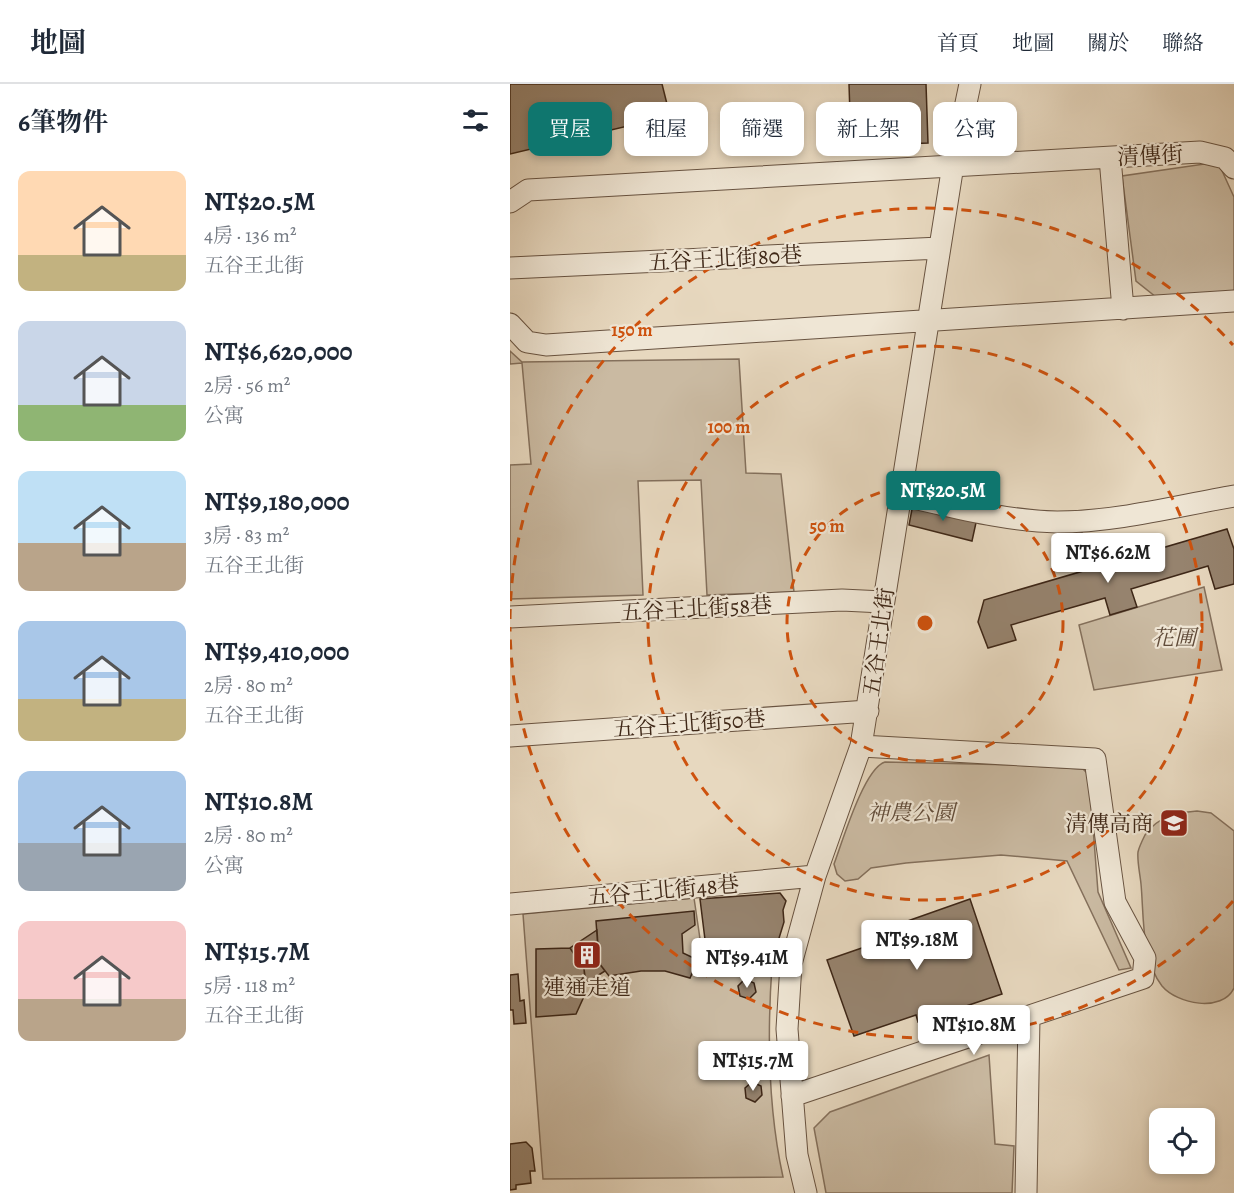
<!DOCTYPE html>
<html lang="zh-TW">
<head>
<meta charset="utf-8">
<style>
	body { margin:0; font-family:Alegreya,"Noto Serif TC",serif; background:#f6f6f7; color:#1f2937; height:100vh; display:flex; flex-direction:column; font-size:22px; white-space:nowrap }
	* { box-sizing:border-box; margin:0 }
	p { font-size:20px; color:#747a83 }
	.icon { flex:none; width:33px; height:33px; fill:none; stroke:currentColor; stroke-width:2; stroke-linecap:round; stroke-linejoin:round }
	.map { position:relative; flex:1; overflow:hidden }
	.side { display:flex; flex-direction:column; background:#fff; width:510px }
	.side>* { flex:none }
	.guide { position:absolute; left:18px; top:18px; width:570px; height:54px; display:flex; gap:12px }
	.fabs { position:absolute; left:639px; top:1024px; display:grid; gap:12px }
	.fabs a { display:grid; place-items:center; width:66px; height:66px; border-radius:12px; background:#fff; box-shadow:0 3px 9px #0003; font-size:30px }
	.price { position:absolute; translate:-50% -51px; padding:0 14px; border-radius:6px; background:#fff; color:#222; font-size:20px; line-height:39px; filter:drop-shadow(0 2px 3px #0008) }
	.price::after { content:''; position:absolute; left:50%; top:36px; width:18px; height:14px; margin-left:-9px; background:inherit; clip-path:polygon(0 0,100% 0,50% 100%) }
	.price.selected { background:#0f766e; color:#fff }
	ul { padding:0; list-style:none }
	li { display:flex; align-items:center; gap:18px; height:150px; padding:0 18px }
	li span { display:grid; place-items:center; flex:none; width:168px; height:120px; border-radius:12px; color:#555 }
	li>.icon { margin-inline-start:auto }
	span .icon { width:72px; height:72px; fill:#fffc; stroke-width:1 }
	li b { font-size:26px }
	h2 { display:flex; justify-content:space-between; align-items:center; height:72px; padding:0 18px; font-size:26px }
	.tag { padding:0 21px; border-radius:12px; background:#fff; box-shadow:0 3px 9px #0003; font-size:21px; line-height:54px }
	.tag.selected { background:#0f766e; color:#fff }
	header { display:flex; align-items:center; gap:36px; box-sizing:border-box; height:84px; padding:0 30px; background:#fff; border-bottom:2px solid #e0e1e3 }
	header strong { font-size:28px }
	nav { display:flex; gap:33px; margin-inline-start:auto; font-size:21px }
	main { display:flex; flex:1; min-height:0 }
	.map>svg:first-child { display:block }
	.green { fill:#cabaa2; stroke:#84705c; stroke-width:1.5 }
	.building { fill:#96836e; stroke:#3e2717; stroke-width:1.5 }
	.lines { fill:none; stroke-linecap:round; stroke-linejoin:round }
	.minor-casing { stroke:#685341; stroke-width:23 }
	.minor { stroke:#efe6d5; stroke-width:21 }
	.ring { fill:none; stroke:#ce520e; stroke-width:3; stroke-dasharray:10 8 }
	.labels { text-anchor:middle; stroke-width:4.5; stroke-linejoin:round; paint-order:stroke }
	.street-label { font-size:22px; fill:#3e2717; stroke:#efe6d5 }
	.park-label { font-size:22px; font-style:italic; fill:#614c3a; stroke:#efe6d5 }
	.poi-label { font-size:22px; fill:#3e2717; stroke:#efe6d5; text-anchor:end }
	.centre { fill:#ce520e; stroke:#efe6d5; stroke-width:3 }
	.ring-label { font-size:18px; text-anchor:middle; font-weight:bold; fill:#ce520e; stroke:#efe6d5; stroke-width:4.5; stroke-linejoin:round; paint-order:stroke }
</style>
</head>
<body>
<header>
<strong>地圖</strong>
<nav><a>首頁</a><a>地圖</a><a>關於</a><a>聯絡</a></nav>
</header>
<main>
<section class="side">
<h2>6筆物件<svg class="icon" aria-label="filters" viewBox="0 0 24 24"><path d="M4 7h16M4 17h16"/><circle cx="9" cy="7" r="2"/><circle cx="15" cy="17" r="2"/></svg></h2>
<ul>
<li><span style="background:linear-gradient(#ffd9b3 70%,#c2b280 0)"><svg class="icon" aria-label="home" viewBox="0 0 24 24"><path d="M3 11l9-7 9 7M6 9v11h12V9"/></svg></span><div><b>NT$20.5M</b><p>4房 · 136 m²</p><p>五谷王北街</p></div></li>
<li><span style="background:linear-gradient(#c9d6e8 70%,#8fb573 0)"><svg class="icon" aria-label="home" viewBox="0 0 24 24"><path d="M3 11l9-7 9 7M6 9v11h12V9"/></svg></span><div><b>NT$6,620,000</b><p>2房 · 56 m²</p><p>公寓</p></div></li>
<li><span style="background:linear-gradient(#bfe0f5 60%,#b9a48a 0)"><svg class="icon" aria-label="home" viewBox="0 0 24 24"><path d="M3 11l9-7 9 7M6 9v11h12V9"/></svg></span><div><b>NT$9,180,000</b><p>3房 · 83 m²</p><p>五谷王北街</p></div></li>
<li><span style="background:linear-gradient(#a9c7e8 65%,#c2b280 0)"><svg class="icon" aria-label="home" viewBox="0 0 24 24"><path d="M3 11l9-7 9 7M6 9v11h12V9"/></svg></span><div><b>NT$9,410,000</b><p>2房 · 80 m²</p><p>五谷王北街</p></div></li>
<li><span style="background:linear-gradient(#a9c7e8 60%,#9aa5b1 0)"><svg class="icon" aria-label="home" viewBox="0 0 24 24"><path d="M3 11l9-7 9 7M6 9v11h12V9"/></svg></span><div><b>NT$10.8M</b><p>2房 · 80 m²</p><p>公寓</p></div></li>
<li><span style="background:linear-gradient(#f6c9c9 65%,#b9a48a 0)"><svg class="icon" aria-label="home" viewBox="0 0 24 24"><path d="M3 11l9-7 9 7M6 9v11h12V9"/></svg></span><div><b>NT$15.7M</b><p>5房 · 118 m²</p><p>五谷王北街</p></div></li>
</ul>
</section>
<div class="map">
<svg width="724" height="1109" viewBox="0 0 724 1109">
	<rect width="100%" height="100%" fill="#e7d8bf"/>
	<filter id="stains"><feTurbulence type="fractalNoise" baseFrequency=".00333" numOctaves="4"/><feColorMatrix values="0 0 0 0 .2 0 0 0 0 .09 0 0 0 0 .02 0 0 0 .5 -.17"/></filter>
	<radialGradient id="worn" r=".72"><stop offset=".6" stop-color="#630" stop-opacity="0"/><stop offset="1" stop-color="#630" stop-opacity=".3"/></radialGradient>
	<!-- green -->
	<path class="green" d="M 708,78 L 724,113 L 724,208 L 646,213 L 626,197 L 612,92 Z
		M 0,267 L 12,278 L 229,275 L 236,389 L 271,390 L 284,508 L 197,511 L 191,396 L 128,397 L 133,511 L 0,515 L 0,381 L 21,380 L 12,279 L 0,280 Z
		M 694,503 L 712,586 L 584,606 L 569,541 Z
		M 375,678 L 506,681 L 573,685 L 579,691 L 588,808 L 621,884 L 609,886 L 557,777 L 491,771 L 396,779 L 361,784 L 348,795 L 335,797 L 327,790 L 324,780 C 332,759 354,684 375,678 Z
		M 687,727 L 701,729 L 724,747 L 724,904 C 712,929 667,920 652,902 C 631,875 634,832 631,800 C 630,790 627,777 628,768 C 629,763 633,755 635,751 C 648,732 666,729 687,727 Z
		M 184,814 L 194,882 C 217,892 238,888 262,882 C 257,952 258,1024 273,1093 L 33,1095 L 13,830 Z
		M 479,971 L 485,1060 L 504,1062 L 502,1109 L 316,1109 L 304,1044 L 320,1028 Z"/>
	<!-- building -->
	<path class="building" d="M 0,0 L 152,0 L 160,32 L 0,70 Z
		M 339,0 L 416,0 L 418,59 L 341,62 Z
		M 403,420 L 467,434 L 462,457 L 399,441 Z
		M 717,445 L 724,465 L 724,500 L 705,505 L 698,482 L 621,505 L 627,523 L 600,531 L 595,514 L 501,541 L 506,556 L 478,564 L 468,538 L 474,516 Z
		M 572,449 L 573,456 L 558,458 L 558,451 Z
		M 270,809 L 276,817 L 273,826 L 274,838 L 262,877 L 226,885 L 208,885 L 207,880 L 198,880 L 190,815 Z
		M 460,815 L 492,910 L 408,938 L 406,931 L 344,952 L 317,876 L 375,856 L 372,846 Z
		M 184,827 L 185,841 L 172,850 L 173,869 L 188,876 L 180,894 L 155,887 L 131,887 L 99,892 L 89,879 L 86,837 Z
		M 87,846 L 89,879 L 95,887 L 76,899 L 74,885 L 60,864 Z
		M 60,864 L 74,885 L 76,908 L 66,930 L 26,933 L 26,865 Z
		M 8,890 L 10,917 L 14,916 L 16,939 L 4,940 L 3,926 L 0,926 L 0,891 Z
		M 235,895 L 244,899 L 246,908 L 239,915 L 230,912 L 228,902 Z
		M 242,998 L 251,1002 L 252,1011 L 245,1018 L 236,1014 L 235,1004 Z
		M 16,1058 L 22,1064 L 25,1087 L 20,1087 L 21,1099 L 6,1101 L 6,1105 L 0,1106 L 0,1060 Z"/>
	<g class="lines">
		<!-- minor casing -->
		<g class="minor-casing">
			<path id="minor" d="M 600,74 L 613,225
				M 0,118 L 18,106 L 690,68 L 715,74 L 724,84
				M 0,184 L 430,164
				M 0,240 L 17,258 L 36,261 L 724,217
				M 390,411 C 441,422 494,437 547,438 C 606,438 666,422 724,412
				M 0,533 L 332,516 L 373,518
				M 0,652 L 358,627
				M 0,820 L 305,792
				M 282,1012 L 633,894 L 635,874 L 605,818 L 585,675 L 351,662
				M 296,1109 L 287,1071 L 277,945 L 281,880 L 305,792 L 351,662 L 443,81 L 460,0
				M 516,1109 L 519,933"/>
		</g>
		<!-- minor -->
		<use href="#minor" class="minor"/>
	</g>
	<!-- distance rings -->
	<g class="ring">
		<circle cx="415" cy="539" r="138"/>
		<circle cx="415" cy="539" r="277"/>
		<path d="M723 817A415 415 0 0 1 0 543M0 535A415 415 0 0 1 723 261"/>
	</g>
	<!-- icons -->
	<defs>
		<g id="school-square" transform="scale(1.5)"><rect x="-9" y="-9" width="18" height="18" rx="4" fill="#8f2418" stroke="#efe6d5"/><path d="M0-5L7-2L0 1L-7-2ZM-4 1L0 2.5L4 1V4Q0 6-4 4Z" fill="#fff"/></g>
		<g id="building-square" transform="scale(1.5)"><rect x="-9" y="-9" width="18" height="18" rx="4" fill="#8f2418" stroke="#efe6d5"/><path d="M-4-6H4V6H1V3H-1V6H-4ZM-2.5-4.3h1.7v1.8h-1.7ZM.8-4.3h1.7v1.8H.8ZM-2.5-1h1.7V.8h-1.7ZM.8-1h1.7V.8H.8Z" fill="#fff"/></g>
	</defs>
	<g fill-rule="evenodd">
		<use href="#school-square" x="664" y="739"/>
		<use href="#building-square" x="77" y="871"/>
	</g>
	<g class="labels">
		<!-- street labels -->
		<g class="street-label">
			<text transform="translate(640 71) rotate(-3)" y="8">清傳街</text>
			<text transform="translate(215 174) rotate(-3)" y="8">五谷王北街80巷</text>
			<text transform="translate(186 524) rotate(-3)" y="8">五谷王北街58巷</text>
			<text transform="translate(368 558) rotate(-82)" y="8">五谷王北街</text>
			<text transform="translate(179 639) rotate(-4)" y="8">五谷王北街50巷</text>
			<text transform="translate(153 806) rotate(-5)" y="8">五谷王北街48巷</text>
		</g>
		<!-- park labels -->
		<g class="park-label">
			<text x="664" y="561">花圃</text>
			<text x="401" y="736">神農公園</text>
		</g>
		<!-- poi labels -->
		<g class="poi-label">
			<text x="643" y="747">清傳高商</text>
			<text x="77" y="911" text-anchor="middle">連通走道</text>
		</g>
	</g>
	<circle cx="415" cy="539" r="9" class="centre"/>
	<g class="ring-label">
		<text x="122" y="252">150 m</text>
		<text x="219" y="349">100 m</text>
		<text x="317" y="448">50 m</text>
	</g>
	<rect width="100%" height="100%" filter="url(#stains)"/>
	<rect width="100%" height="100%" fill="url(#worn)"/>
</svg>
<div class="fabs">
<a><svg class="icon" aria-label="locate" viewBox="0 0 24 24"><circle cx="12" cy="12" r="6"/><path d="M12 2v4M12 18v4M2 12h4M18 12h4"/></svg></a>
</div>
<b class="price selected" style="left:433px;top:438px">NT$20.5M</b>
<b class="price" style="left:598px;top:500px">NT$6.62M</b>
<b class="price" style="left:407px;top:887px">NT$9.18M</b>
<b class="price" style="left:237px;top:905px">NT$9.41M</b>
<b class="price" style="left:464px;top:972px">NT$10.8M</b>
<b class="price" style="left:243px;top:1008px">NT$15.7M</b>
<div class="guide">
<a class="tag selected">買屋</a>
<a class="tag">租屋</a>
<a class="tag">篩選</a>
<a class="tag">新上架</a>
<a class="tag">公寓</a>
</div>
</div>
</main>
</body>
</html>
